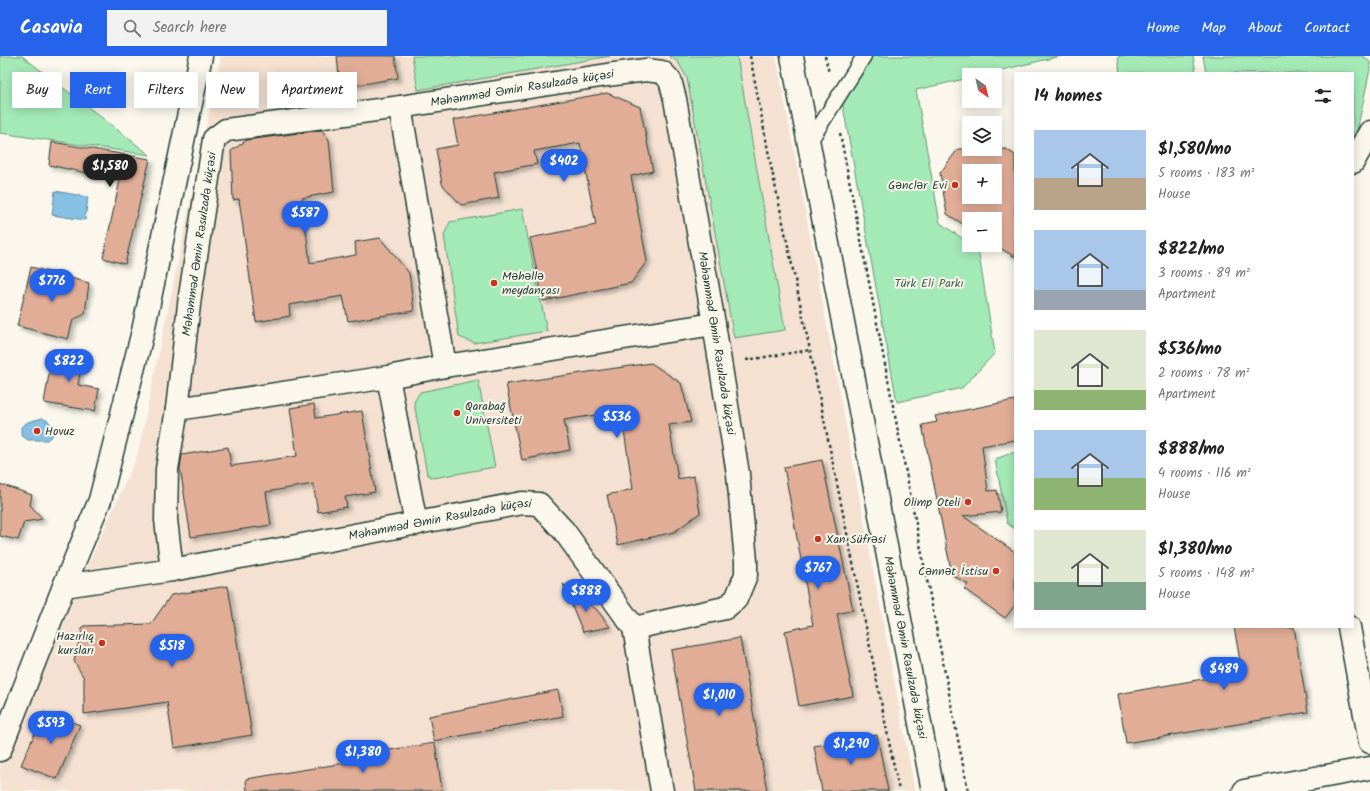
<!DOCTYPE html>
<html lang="en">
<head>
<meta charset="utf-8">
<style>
	body { margin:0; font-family:Kalam,sans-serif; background:#f2f2f2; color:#222; height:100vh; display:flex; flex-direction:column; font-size:15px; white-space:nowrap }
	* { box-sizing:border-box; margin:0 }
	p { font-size:13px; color:#767676 }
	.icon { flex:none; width:22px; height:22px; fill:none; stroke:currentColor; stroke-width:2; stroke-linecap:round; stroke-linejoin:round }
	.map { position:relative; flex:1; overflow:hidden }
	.panel { position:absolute; left:1014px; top:16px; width:340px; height:556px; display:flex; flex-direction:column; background:#fff; border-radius:0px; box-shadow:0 2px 10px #0003 }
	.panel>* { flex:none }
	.banner { position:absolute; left:12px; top:16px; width:380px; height:36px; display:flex; gap:8px }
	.needle { width:26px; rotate:146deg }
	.buttons { position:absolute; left:962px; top:12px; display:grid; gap:8px }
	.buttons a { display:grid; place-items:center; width:40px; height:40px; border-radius:0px; background:#fff; box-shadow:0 2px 10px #0003; font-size:20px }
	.price { position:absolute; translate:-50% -34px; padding:0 9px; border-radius:14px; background:#2563eb; color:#fff; font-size:13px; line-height:26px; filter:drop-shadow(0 1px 2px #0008) }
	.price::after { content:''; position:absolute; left:50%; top:24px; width:12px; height:9px; margin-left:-6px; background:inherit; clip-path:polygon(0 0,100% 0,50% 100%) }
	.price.active { background:#222; color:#fff }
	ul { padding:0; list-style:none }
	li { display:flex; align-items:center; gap:12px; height:100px; padding:0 20px }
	li span { display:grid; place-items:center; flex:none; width:112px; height:80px; border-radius:0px; color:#555 }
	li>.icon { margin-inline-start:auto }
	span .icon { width:48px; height:48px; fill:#fffc; stroke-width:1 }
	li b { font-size:17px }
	h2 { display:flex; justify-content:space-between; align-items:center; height:48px; padding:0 20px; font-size:17px }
	.chip { padding:0 14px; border-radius:0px; background:#fff; box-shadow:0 2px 10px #0003; font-size:14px; line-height:36px }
	.chip.active { background:#2563eb; color:#fff }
	header { display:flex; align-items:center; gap:24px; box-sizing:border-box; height:56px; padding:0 20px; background:#2563eb; color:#fff }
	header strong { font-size:19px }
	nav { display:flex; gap:22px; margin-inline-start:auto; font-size:14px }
	.search { width:280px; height:36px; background:#f2f2f2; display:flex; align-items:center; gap:10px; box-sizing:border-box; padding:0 14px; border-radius:0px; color:#767676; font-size:15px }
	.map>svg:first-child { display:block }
	.built { fill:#f4e1d2 }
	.green { fill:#a4eab7; stroke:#629476 }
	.water { fill:#86c0e5; stroke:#5d8c9e }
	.building { fill:#e2ad97; stroke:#1f3d34; fill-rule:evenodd; filter:url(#shadow) }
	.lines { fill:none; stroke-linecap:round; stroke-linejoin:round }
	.lane-casing { stroke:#1f3d34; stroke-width:17 }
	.street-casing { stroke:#1f3d34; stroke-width:25 }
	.secondary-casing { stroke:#1f3d34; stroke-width:25 }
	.path { stroke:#1f3d34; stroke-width:2.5; stroke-dasharray:3 3; stroke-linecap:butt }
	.lane { stroke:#fbf7ec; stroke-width:14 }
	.street { stroke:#fbf7ec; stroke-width:22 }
	.secondary { stroke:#fbf7ec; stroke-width:22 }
	.poi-dot { fill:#c8321e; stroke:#fbf7ec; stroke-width:1.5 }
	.labels { text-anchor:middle; stroke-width:4; stroke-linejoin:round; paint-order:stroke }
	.street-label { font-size:12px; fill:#1f3d34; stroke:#fbf7ec }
	.poi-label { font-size:12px; fill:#1f3d34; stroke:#fbf7ec; text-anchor:end }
	.park-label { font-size:12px; fill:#3a604e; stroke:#fbf7ec }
</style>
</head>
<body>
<header>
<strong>Casavia</strong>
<div class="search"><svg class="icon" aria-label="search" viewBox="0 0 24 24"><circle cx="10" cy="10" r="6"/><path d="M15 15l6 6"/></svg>Search here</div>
<nav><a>Home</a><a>Map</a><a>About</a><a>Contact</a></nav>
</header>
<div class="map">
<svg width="1370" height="735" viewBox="0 0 1370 735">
	<defs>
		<filter id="shadow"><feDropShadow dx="3.5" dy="3.5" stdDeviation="2" flood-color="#0004"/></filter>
	</defs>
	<rect width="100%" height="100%" fill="#fbf7ec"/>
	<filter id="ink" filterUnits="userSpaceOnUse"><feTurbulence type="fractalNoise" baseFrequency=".025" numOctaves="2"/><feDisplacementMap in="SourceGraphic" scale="8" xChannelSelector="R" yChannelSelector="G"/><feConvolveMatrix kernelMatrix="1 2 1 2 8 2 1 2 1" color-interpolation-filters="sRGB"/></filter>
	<g filter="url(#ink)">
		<!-- built -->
		<path class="built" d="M 221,0 L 776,0 L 915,735 L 0,735 L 0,701 L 137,401 Z"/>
		<!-- green -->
		<path class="green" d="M 0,0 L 22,0 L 150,99 L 0,77 Z
			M 412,0 L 610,0 L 418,34 Z
			M 669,0 L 737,0 L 785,274 L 734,282 L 687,22 L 678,6 Z
			M 870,0 L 1061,0 L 980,19 L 969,19 L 969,22 L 916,34 L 940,167 L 969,187 L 969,189 L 972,189 L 978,193 L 995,297 L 962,332 L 897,346 L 842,45 Z
			M 1121,0 L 1193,0 L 1196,17 L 1120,17 L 1118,1 Z
			M 1203,0 L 1363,0 L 1370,6 L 1370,13 L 1353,94 L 1353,17 L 1206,17 Z
			M 522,153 L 547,275 L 474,287 L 459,281 L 444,179 L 450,166 Z
			M 478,324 L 495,411 L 433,422 L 427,418 L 414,346 L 420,336 Z
			M 1015,396 L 1015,473 L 1007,467 L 995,403 Z"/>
		<!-- water -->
		<path class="water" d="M 55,135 L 88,141 L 85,164 L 52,159 Z
			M 42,362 L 48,365 L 53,370 L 53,379 L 47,384 L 28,384 L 21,379 L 21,371 L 28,366 Z"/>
		<!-- building -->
		<path class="building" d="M 337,0 L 395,0 L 398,22 L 340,32 Z
			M 607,37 L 640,51 L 653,115 L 631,120 L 647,205 L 631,227 L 543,245 L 530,182 L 596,169 L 580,87 L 534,95 L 537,108 L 494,116 L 499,142 L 461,149 L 442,128 L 436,93 L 458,89 L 453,64 Z
			M 322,74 L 329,84 L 334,136 L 302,142 L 310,207 L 356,199 L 355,186 L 380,182 L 409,217 L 414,255 L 348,265 L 343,240 L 289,249 L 290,260 L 256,266 L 239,143 L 233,144 L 231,95 L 247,84 Z
			M 52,86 L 150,103 L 125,208 L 103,202 L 120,124 L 49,109 Z
			M 958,93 L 1006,93 L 1015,99 L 1015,201 L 995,189 L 995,163 L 969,163 L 969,172 L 947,158 L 940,117 ZM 969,115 L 995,115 L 995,141 L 969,141 Z
			M 31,211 L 89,227 L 85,258 L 73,264 L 68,283 L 17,270 Z
			M 53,294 L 83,298 L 78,329 L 99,333 L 95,355 L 44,347 Z
			M 651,307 L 681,327 L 691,366 L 669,369 L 678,423 L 694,420 L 700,457 L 674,476 L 618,489 L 607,439 L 633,433 L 621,355 L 564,364 L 570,394 L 522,404 L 506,328 Z
			M 1015,344 L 1015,384 L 982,390 L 988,435 L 997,434 L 1001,456 L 963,460 L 1015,496 L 1015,549 L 1005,562 L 964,533 L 968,528 L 952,519 L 922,369 L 937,366 L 935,360 Z
			M 314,348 L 316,362 L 362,355 L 375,436 L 345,441 L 347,451 L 318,456 L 313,428 L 266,436 L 271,469 L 191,481 L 180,412 L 182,399 L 228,391 L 231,410 L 297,400 L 290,352 Z
			M 822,404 L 853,554 L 837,558 L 853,640 L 799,650 L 785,575 L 813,569 L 784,411 Z
			M 0,428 L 32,439 L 30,449 L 43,463 L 24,466 L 18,484 L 0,480 Z
			M 563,528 L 597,554 L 610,571 L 583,576 Z
			M 228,530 L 252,679 L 174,692 L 167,646 L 84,658 L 84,622 L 74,605 L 83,570 L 151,568 L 171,539 Z
			M 1234,571 L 1294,571 L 1308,656 L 1126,687 L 1118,638 L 1242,616 Z
			M 740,582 L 767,735 L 696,735 L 671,594 Z
			M 558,634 L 563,660 L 434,685 L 429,660 Z
			M 44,656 L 80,669 L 57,723 L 21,709 Z
			M 877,679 L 888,735 L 822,735 L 814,690 Z
			M 435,687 L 442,735 L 247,735 L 246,723 L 370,703 L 370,697 Z"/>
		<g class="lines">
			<!-- lane casing -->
			<g class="lane-casing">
				<path id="lane" d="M 809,87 L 864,0"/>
			</g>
			<!-- street casing -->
			<g class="street-casing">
				<g id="street">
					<path d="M 400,51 L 445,310"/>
					<path d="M 1353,106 L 1370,76"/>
					<path d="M 388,321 L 416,468"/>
					<path d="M 172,514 L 166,464 L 167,413 L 177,353 L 388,321 L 445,310 L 714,268"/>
					<path id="s1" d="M 64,530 L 172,514 L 522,447 L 539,448 L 564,475 L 634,572 L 725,552 L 736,543 L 746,519 L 746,505 L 738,418 L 714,268 L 675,43 L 670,24 L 662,16 L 646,14 L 607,19 L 400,51 L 226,74 L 214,83 L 190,240 L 177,353"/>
					<path d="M 1349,571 L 1370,686"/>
					<path d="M 634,572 L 662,735"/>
					<path d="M 0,694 L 64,530 L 100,444 L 143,275 L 201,0"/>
					<path d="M 1244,735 L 1370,712"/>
				</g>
			</g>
			<!-- secondary casing -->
			<g class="secondary-casing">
				<g id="secondary">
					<path id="s2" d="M 792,0 L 933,735"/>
				</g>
			</g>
			<!-- path -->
			<path class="path" d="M 750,0 L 771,110 L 810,294 L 899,735
				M 825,0 L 829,17
				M 840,77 L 968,735
				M 746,304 L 810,294"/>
			<!-- lane -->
			<use href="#lane" class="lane"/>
			<!-- street -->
			<use href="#street" class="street"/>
			<!-- secondary -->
			<use href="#secondary" class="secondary"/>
		</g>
	</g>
	<!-- markers -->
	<g class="poi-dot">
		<circle cx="955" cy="129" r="4"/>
		<circle cx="494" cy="227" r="4"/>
		<circle cx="457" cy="357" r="4"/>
		<circle cx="37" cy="375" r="4"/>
		<circle cx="968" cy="446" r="4"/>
		<circle cx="818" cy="483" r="4"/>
		<circle cx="996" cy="515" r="4"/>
		<circle cx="102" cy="587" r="4"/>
	</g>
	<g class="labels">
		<!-- street labels -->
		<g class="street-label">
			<text transform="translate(522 32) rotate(-9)" y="4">Məhəmməd Əmin Rəsulzadə küçəsi</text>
			<text transform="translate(199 188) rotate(-82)" y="4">Məhəmməd Əmin Rəsulzadə küçəsi</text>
			<text transform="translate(717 287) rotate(81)" y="4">Məhəmməd Əmin Rəsulzadə küçəsi</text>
			<text dy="4" stroke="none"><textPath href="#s1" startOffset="382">Məhəmməd Əmin Rəsulzadə küçəsi</textPath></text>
			<text dy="4" stroke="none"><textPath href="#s2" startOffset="602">Məhəmməd Əmin Rəsulzadə küçəsi</textPath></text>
		</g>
		<!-- poi labels -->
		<g class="poi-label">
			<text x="947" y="133">Gənclər Evi</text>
			<text x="502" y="224" text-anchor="start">Məhəllə<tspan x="502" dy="14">meydançası</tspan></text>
			<text x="465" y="354" text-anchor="start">Qarabağ<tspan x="465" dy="14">Universiteti</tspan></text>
			<text x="45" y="379" text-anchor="start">Hovuz</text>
			<text x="960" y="450">Olimp Oteli</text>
			<text x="826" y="487" text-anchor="start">Xan Süfrəsi</text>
			<text x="988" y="519">Cənnət İstisu</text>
			<text x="94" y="584">Hazırlıq<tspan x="94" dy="14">kursları</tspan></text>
		</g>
		<!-- park labels -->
		<g class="park-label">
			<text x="929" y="231">Türk Eli Parkı</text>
		</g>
	</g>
</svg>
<div class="buttons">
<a><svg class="needle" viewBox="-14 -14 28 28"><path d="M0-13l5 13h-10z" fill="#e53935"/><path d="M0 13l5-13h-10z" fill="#767676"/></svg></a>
<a><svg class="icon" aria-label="layers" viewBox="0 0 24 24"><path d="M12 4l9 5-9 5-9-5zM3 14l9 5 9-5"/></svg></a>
<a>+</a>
<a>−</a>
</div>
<b class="price" style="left:564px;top:127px">$402</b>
<b class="price active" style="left:110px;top:132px">$1,580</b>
<b class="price" style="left:305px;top:179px">$587</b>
<b class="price" style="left:52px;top:247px">$776</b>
<b class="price" style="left:69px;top:327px">$822</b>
<b class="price" style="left:617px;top:383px">$536</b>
<b class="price" style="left:818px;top:534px">$767</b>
<b class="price" style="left:586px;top:557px">$888</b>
<b class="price" style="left:172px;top:612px">$518</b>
<b class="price" style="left:1224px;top:635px">$489</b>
<b class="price" style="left:719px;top:661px">$1,010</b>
<b class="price" style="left:51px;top:689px">$593</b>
<b class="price" style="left:851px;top:710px">$1,290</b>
<b class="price" style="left:363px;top:718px">$1,380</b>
<div class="banner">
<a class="chip">Buy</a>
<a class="chip active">Rent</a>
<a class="chip">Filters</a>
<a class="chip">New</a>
<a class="chip">Apartment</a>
</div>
<section class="panel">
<h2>14 homes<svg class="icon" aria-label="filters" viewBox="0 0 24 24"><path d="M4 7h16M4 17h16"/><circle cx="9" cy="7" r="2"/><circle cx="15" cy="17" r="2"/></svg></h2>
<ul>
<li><span style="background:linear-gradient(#a9c7e8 60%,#b9a48a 0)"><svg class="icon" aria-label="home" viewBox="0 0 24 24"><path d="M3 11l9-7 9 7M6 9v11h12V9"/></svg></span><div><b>$1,580/mo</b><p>5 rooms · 183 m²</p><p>House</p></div></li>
<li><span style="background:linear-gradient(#a9c7e8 75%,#9aa5b1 0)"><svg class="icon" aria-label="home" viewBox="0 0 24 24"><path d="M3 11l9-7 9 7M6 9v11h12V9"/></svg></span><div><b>$822/mo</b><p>3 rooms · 89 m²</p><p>Apartment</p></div></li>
<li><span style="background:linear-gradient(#dfe7d0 75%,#8fb573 0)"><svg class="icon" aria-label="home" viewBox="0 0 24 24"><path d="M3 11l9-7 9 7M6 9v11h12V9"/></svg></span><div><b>$536/mo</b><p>2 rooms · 78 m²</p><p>Apartment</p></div></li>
<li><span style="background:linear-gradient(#a9c7e8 60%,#8fb573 0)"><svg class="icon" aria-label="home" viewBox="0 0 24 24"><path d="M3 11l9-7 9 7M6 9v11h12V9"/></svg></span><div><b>$888/mo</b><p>4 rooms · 116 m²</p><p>House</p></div></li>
<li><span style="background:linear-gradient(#dfe7d0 65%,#7fa58c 0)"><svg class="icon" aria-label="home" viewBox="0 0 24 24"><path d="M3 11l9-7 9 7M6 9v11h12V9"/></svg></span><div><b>$1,380/mo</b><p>5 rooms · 148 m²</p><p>House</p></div></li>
</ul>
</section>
</div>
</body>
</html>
